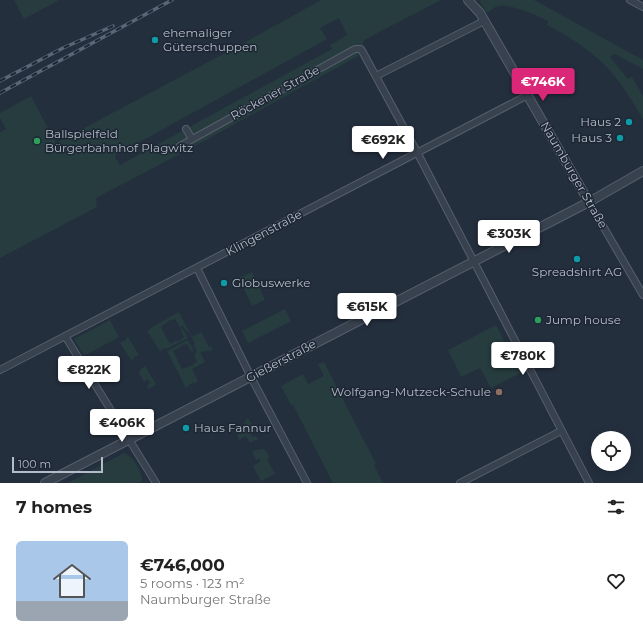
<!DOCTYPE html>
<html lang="en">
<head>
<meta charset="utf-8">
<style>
	body { margin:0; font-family:Montserrat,sans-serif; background:#f2f2f2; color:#222; height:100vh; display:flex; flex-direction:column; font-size:15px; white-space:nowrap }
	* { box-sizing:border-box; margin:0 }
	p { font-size:13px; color:#767676 }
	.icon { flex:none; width:22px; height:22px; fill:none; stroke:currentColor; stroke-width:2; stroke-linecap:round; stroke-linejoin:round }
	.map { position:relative; height:483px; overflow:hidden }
	.drawer { display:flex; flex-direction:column; background:#fff; flex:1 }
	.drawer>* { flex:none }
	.buttons { position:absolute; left:591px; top:431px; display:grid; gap:8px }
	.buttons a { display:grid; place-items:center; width:40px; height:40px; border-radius:50%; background:#fff; box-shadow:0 2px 10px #0003; font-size:20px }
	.scale { position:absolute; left:12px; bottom:10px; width:91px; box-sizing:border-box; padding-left:4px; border:2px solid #b4bcc9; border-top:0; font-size:11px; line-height:14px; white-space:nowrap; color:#b4bcc9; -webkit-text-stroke:3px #1d2633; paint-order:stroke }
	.price { position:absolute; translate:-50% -34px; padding:0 9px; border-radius:4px; background:#fff; color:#222; font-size:13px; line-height:26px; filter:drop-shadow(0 1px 2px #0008) }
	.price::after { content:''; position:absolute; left:50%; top:24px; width:12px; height:9px; margin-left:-6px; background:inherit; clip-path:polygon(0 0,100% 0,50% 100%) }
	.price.on { background:#db2777; color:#fff }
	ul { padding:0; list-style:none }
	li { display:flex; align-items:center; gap:12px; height:100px; padding:0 16px }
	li+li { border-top:1px solid #e0e0e0 }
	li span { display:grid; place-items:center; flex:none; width:112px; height:80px; border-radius:6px; color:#555 }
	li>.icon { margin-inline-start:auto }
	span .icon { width:48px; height:48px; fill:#fffc; stroke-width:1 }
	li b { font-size:17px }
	h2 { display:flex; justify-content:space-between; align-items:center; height:48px; padding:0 16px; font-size:17px }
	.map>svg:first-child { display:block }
	.green { fill:#263c3f; fill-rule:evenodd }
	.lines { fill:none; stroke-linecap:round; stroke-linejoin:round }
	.minor-casing { stroke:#565f6c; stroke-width:8 }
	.tertiary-casing { stroke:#565f6c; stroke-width:10 }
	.minor { stroke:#38414e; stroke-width:6 }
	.tertiary { stroke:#38414e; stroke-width:8 }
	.rail-casing { stroke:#5a6575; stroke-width:3.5 }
	.rail { stroke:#1d2633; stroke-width:2; stroke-dasharray:6; stroke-linecap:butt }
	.culture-dot { fill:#0f9aa8; stroke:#1d2633; stroke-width:1.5 }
	.leisure-dot { fill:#2e9e5b; stroke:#1d2633; stroke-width:1.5 }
	.education-dot { fill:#8d6e63; stroke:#1d2633; stroke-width:1.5 }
	.labels { text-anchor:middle; stroke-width:3; stroke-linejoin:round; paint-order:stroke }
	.poi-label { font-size:12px; fill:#b4bcc9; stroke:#1d2633; text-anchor:start }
	.street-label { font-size:12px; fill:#b4bcc9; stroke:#1d2633 }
</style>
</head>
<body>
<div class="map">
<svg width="643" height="483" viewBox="0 0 643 483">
	<rect width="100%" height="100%" fill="#242f3e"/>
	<!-- green -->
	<path class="green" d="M 14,0 L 59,0 L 24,19 Z
		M 321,0 L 441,0 L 364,40 L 358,56 L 195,146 L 96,198 L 97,207 L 0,258 L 0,132 L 6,129 L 0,118 L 0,113 L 31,96 L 56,143 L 242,44 ZM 339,18 L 347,35 L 330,45 L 332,49 L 120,165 L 115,157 L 116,155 L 327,39 L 320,28 Z
		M 479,0 L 534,0 L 643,60 L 643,69 L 615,54 L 610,57 L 628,79 L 632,77 L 643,96 L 643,119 C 616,72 596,50 547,25 L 548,21 C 539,16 508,3 498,6 C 494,7 490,11 487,13 Z
		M 252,272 L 265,300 L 252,306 L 239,278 Z
		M 285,309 L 291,321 L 248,343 L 242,331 Z
		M 179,312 L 192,337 L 201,332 L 209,347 L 211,346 L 213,350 L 200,352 L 205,362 L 192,369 L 198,381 L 194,384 L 193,382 L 186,388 L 167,351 L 188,340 L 194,351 L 191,351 L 187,344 L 180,346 L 181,347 L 173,351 L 182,369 L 194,365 L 193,364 L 197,362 L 194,354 L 197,352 L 194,345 L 195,344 L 188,331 L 187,332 L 183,326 L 180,327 L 175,319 L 168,321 L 168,322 L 161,327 L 170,344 L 177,340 L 178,342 L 184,337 L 181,331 L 182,328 L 188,338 L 166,349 L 165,348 L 160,351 L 147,331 L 154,326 Z
		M 110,320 L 119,337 L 84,356 L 74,339 Z
		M 496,325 L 521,373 L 491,388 L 480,368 L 461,377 L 448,350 Z
		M 128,337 L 139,355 L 134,357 L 135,358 L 131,360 L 120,343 L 126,340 L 126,338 Z
		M 324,362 L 376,464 L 374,465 L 383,483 L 333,483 L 293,405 L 291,405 L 281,386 L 303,374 L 308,384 L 324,376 L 318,364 Z
		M 145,366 L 156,384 L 149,389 L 147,386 L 150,383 L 148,379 L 144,382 L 139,373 L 141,369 Z
		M 248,418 L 250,422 L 251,422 L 256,431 L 251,434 L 253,437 L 256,436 L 258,440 L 255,440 L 250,443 L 246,436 L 239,440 L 237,435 L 248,429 L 244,422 Z
		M 264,449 L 270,457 L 267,459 L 275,474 L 261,481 L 253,466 L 261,461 L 259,458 L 256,460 L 252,452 L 255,450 Z
		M 124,453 C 133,456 142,471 142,481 L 138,483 L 68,483 Z"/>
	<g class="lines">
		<!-- minor casing -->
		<g class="minor-casing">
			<path id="minor" d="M 630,0 L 643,7
				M 376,76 L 484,21
				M 186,129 L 192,139
				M 180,146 L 355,49 L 361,49 L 417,152 L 589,483
				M 589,202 L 643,295
				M 197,268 L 251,377 L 307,483
				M 65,336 L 156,483
				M 0,370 L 528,95
				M 460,483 L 561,431"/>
		</g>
		<!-- tertiary casing -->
		<g class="tertiary-casing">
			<path id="tertiary" d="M 468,0 L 480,13 L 589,202
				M 45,483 L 589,202 L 643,171"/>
		</g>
		<!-- minor -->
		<use href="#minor" class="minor"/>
		<!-- tertiary -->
		<use href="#tertiary" class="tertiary"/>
		<!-- rail casing -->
		<g class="rail-casing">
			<path id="rail" d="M 0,81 L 63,48 L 113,26
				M 0,93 L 172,0"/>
		</g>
		<!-- rail -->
		<use href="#rail" class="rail"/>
	</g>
	<!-- markers -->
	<g class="culture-dot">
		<circle cx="155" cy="40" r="4"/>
		<circle cx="629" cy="122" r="4"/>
		<circle cx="620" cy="138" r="4"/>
		<circle cx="577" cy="259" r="4"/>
		<circle cx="224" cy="283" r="4"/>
		<circle cx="186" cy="428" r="4"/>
	</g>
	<g class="leisure-dot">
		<circle cx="37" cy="141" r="4"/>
		<circle cx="538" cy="320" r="4"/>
	</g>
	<circle class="education-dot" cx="499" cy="392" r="4"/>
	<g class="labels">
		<!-- poi labels -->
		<g class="poi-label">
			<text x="163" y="37">ehemaliger<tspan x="163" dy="14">Güterschuppen</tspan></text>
			<text x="621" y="126" text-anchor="end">Haus 2</text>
			<text x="45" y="138">Ballspielfeld<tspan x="45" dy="14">Bürgerbahnhof Plagwitz</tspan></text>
			<text x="612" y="142" text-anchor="end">Haus 3</text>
			<text x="577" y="276" text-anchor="middle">Spreadshirt AG</text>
			<text x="232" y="287">Globuswerke</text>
			<text x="546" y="324">Jump house</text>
			<text x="491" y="396" text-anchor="end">Wolfgang-Mutzeck-Schule</text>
			<text x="194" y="432">Haus Fannur</text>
		</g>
		<!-- street labels -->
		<g class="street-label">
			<text transform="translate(275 93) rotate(-29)" y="4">Röckener Straße</text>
			<text transform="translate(574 175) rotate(60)" y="4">Naumburger Straße</text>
			<text transform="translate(264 233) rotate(-28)" y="4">Klingenstraße</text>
			<text transform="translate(281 361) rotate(-28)" y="4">Gießerstraße</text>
		</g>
	</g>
</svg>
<div class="buttons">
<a><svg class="icon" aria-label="locate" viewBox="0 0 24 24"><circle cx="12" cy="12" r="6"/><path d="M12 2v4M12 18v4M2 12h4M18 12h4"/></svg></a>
</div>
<div class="scale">100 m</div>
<b class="price on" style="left:543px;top:102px">€746K</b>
<b class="price" style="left:383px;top:160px">€692K</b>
<b class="price" style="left:509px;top:254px">€303K</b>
<b class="price" style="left:367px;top:327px">€615K</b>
<b class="price" style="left:523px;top:376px">€780K</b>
<b class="price" style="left:89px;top:390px">€822K</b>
<b class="price" style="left:122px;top:443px">€406K</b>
</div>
<section class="drawer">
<h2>7 homes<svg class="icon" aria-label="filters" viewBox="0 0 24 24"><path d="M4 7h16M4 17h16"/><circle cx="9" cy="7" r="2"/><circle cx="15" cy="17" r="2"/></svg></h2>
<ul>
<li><span style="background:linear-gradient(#a9c7e8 75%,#9aa5b1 0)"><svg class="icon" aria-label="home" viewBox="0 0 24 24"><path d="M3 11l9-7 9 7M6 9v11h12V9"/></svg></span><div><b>€746,000</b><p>5 rooms · 123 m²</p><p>Naumburger Straße</p></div><svg class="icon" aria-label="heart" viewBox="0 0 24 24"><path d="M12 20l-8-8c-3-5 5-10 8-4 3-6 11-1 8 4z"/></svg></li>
</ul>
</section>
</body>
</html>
